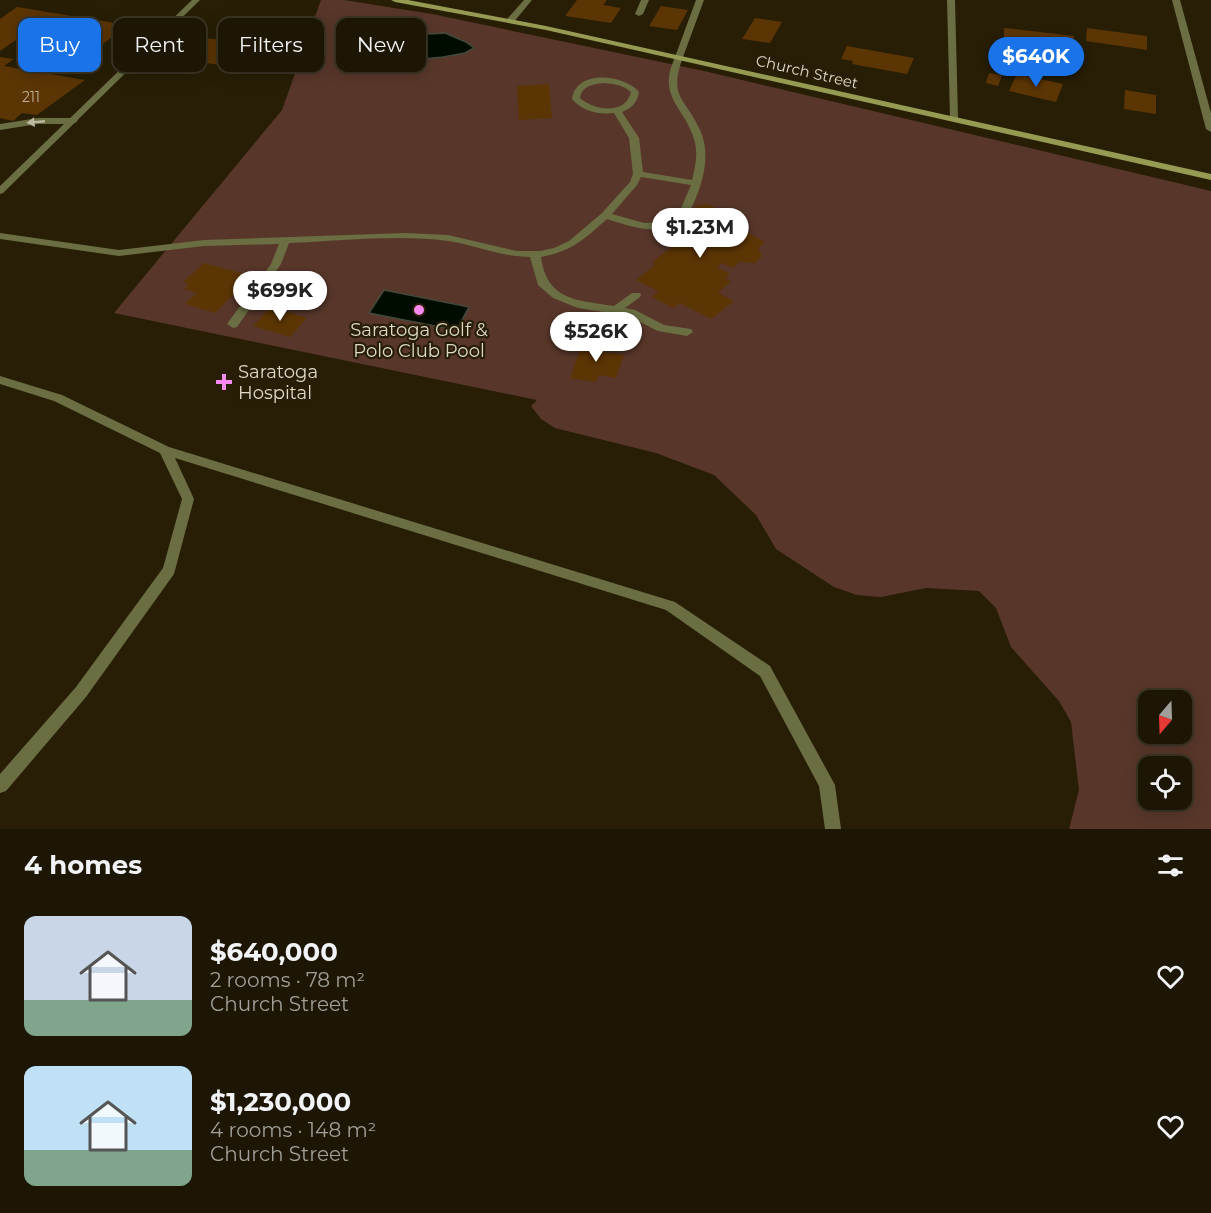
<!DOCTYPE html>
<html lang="en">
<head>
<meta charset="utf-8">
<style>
	body { margin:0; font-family:Montserrat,sans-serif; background:#2a2313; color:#f1f3f6; height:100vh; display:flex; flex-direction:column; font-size:22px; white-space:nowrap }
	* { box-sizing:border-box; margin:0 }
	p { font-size:20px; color:#a09f9a }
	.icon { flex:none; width:33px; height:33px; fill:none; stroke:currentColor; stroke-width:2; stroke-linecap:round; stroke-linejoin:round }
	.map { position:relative; height:829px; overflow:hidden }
	.drawer { display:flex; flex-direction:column; background:#1d1604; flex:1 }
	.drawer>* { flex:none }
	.guide { position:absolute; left:18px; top:18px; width:600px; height:54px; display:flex; gap:12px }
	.needle { width:39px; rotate:199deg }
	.tools { position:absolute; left:1138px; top:690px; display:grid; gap:12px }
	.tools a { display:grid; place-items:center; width:54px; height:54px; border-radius:12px; background:#1d1604; box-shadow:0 3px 15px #0003,0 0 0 2px #3b3526; font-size:30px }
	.price { position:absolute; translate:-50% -51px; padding:0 14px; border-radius:21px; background:#fff; color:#222; font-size:20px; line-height:39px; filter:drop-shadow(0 2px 3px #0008) }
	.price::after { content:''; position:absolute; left:50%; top:36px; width:18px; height:14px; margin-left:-9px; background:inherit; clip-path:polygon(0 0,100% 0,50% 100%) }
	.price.active { background:#1a73e8; color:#fff }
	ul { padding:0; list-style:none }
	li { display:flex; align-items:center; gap:18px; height:150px; padding:0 24px }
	li span { display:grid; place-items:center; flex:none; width:168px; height:120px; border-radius:12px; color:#555 }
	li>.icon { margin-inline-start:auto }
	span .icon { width:72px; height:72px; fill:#fffc; stroke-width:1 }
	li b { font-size:26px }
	h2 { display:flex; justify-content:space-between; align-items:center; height:72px; padding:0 24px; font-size:26px }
	.chip { padding:0 21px; border-radius:12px; background:#1d1604; box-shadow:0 3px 15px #0003,0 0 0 2px #3b3526; font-size:21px; line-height:54px }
	.chip.active { background:#1a73e8; color:#fff }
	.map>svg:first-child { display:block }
	.green { fill:#58372a; fill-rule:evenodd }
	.water { fill:#000c00; stroke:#434a3d; stroke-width:1.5 }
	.building { fill:#5c3504 }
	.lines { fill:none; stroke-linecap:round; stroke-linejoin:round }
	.lane { fill:#6a6e42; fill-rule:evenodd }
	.street { fill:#6a6e42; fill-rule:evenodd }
	.secondary { fill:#959b53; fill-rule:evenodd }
	.oneway { fill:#bcb9a1 }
	.poi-dot { fill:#f589ef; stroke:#271e05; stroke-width:2 }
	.labels { text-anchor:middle; stroke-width:4.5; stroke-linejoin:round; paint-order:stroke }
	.far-number-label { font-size:14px; fill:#beb098 }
	.far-street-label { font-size:15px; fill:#dfd9ca; stroke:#271e05 }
	.poi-label { font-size:18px; fill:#dfd9ca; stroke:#271e05 }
</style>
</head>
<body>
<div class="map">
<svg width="1211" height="829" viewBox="0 0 1211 829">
	<rect width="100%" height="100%" fill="#271e05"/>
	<!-- green -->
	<path class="green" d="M 321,0 L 344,0 L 432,14 L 704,71 L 1211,191 L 1211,829 L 1069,829 L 1079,790 L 1071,722 L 1059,701 L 1011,647 L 996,608 L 979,591 L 926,588 L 881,597 L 857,595 L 834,587 L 776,549 L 756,515 L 714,475 L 656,453 L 555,428 L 541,419 L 531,406 L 537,400 L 114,313 L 282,110 ZM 1149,700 L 1182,700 L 1182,734 L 1149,734 ZM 1149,766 L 1182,766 L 1182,800 L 1149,800 Z"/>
	<!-- water -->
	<path class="water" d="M 357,21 L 369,21 L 430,34 L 445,33 L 466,42 L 474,48 L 465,53 L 443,57 L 352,66 L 344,58 L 346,25 Z
		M 384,290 L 469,307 L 458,327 L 450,329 L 369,313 Z"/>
	<!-- building -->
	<path class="building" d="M 577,0 L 607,0 L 603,5 L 621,8 L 611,23 L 565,16 Z
		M 661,6 L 688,10 L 677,30 L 649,26 Z
		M 17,7 L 127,25 L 93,52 L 16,40 L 0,51 L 0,19 Z
		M 755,18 L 782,22 L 770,43 L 742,39 Z
		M 1004,28 L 1074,36 L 1075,51 L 1004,42 Z
		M 1087,28 L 1147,36 L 1147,50 L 1086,41 Z
		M 228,33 L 249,35 L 243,41 L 248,42 L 246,44 L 276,47 L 265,60 L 236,57 L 234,60 L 226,59 L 221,65 L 199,62 L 205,55 L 192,54 L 206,38 L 222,40 Z
		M 847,46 L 914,58 L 907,74 L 852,64 L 853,61 L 841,59 Z
		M 0,57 L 14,59 L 4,66 L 85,80 L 37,115 L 22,113 L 13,121 L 0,118 Z
		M 989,73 L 1002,75 L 998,86 L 986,83 Z
		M 1017,74 L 1063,84 L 1056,102 L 1009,91 Z
		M 549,84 L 552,118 L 519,120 L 517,86 Z
		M 1125,90 L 1156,95 L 1156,114 L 1124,109 Z
		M 707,204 L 740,219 L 733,225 L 765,242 L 758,248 L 762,256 L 755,263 L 740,262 L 733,268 L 722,263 L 717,267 L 730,274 L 725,278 L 731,281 L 718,293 L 734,301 L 711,319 L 680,303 L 673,308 L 652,297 L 658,291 L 636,280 L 656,264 L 652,262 L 672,247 L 659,240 L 660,233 L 675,228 L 660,221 L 678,208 L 693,215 L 693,209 L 697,206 Z
		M 204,263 L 252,276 L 215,313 L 185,304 L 197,293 L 184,289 L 189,284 L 183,282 Z
		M 271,307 L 307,318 L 290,337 L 253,326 Z
		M 583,341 L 606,344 L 603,352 L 624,355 L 616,378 L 599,375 L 596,382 L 570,378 Z"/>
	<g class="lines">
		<!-- lane -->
		<path class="lane" d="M 524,0 L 532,0 L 513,23 L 507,23 L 507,19 Z
			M 641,0 L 649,0 L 643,14 L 639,16 L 635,14 Z
			M 679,54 L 683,57 C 668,98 685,97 700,130 C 712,155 702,187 690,211 L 685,214 L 680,211 L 691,185 L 641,177 L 637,185 L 612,214 L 644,223 L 667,222 L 671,223 L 671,227 C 648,233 629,226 607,219 C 584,239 573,251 541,257 C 547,301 577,300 614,306 L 632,293 L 640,293 L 641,295 L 640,297 L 625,308 L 635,310 L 664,325 L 691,329 L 693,332 L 687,336 L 658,331 L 628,316 L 578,308 L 553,298 L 538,285 L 530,257 C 502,257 476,245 448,241 C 399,234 339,241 289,243 L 281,264 L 237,327 L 233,328 L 227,324 L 271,264 L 279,244 L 204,246 L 119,256 L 0,239 L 0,233 L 119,250 L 204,240 L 405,233 L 448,235 L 517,251 L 540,251 L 554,248 L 569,241 L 602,213 L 630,182 L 633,174 L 629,138 L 614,113 C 598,115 582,111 572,99 C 576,69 624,74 639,92 C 637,103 632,108 622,112 L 639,138 L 643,172 L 692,180 C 695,168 698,155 695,143 C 689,112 659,99 672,65 C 674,60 674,57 679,54 ZM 604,83 C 614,84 623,85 631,92 C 626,115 594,111 580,98 C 582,86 593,84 604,83 Z
			M 38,118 L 73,118 L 78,121 L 73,124 L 38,124 L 0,130 L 0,124 Z
			M 0,376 L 62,395 L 169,447 L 675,602 L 770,666 L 835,785 L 841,829 L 825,829 L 819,786 L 760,676 L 666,610 L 175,458 L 194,499 L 174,574 L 86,697 L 6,791 L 0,793 L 0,774 L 76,687 L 163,568 L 182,499 L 160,453 L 54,401 L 0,384 Z"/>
		<!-- street -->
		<path class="street" d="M 192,0 L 200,0 L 3,193 L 0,194 L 0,186 Z
			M 696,0 L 704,0 L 683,57 L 676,59 L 675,57 Z
			M 947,0 L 955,0 L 958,118 L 954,121 L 950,118 Z
			M 1172,0 L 1180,0 L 1211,113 L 1211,132 L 1206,129 Z"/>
		<!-- secondary -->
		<path class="secondary" d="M 391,0 L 408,0 L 546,26 L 1211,174 L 1211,180 L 546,30 L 395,2 Z"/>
	</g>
	<!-- one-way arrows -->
	<defs><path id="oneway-solid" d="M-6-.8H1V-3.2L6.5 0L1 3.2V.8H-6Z" transform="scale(1.5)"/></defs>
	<use class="oneway" href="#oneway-solid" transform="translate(36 122) rotate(175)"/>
	<!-- markers -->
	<g class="poi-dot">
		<circle cx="419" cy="310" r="6"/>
		<path d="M221 373h6v6h6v6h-6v6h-6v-6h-6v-6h6z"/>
	</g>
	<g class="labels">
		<!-- far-number labels -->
		<g class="far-number-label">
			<text x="31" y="102">211</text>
		</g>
		<!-- far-street labels -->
		<g class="far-street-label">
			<text transform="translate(807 72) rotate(13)" y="5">Church Street</text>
		</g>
		<!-- poi labels -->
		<g class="poi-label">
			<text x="419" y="336">Saratoga Golf &amp;<tspan x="419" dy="21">Polo Club Pool</tspan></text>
			<text x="238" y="378" text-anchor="start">Saratoga<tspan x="238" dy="21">Hospital</tspan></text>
		</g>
	</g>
</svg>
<div class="tools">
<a><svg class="needle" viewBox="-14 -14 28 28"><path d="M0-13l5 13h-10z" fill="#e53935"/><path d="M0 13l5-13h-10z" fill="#a09f9a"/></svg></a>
<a><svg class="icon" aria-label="locate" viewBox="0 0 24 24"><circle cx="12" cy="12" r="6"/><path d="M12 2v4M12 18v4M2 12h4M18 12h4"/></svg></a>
</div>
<b class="price active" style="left:1036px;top:88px">$640K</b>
<b class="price" style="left:700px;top:259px">$1.23M</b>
<b class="price" style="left:280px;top:322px">$699K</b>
<b class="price" style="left:596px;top:363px">$526K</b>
<div class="guide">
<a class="chip active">Buy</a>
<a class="chip">Rent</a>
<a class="chip">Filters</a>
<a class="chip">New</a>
</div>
</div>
<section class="drawer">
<h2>4 homes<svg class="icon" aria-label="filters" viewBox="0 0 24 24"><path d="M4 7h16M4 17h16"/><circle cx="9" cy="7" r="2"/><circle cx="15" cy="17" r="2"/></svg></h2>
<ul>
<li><span style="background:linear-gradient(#c9d6e8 70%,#7fa58c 0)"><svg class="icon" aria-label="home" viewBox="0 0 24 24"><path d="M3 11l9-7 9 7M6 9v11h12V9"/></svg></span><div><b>$640,000</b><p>2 rooms · 78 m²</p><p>Church Street</p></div><svg class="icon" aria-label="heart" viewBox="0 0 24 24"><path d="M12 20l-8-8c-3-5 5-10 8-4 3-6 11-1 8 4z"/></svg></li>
<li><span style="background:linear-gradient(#bfe0f5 70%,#7fa58c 0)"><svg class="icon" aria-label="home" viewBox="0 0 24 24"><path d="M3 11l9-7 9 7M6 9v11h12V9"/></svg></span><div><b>$1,230,000</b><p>4 rooms · 148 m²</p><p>Church Street</p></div><svg class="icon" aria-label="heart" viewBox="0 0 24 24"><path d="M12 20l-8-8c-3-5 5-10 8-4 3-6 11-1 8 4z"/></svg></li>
</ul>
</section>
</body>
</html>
